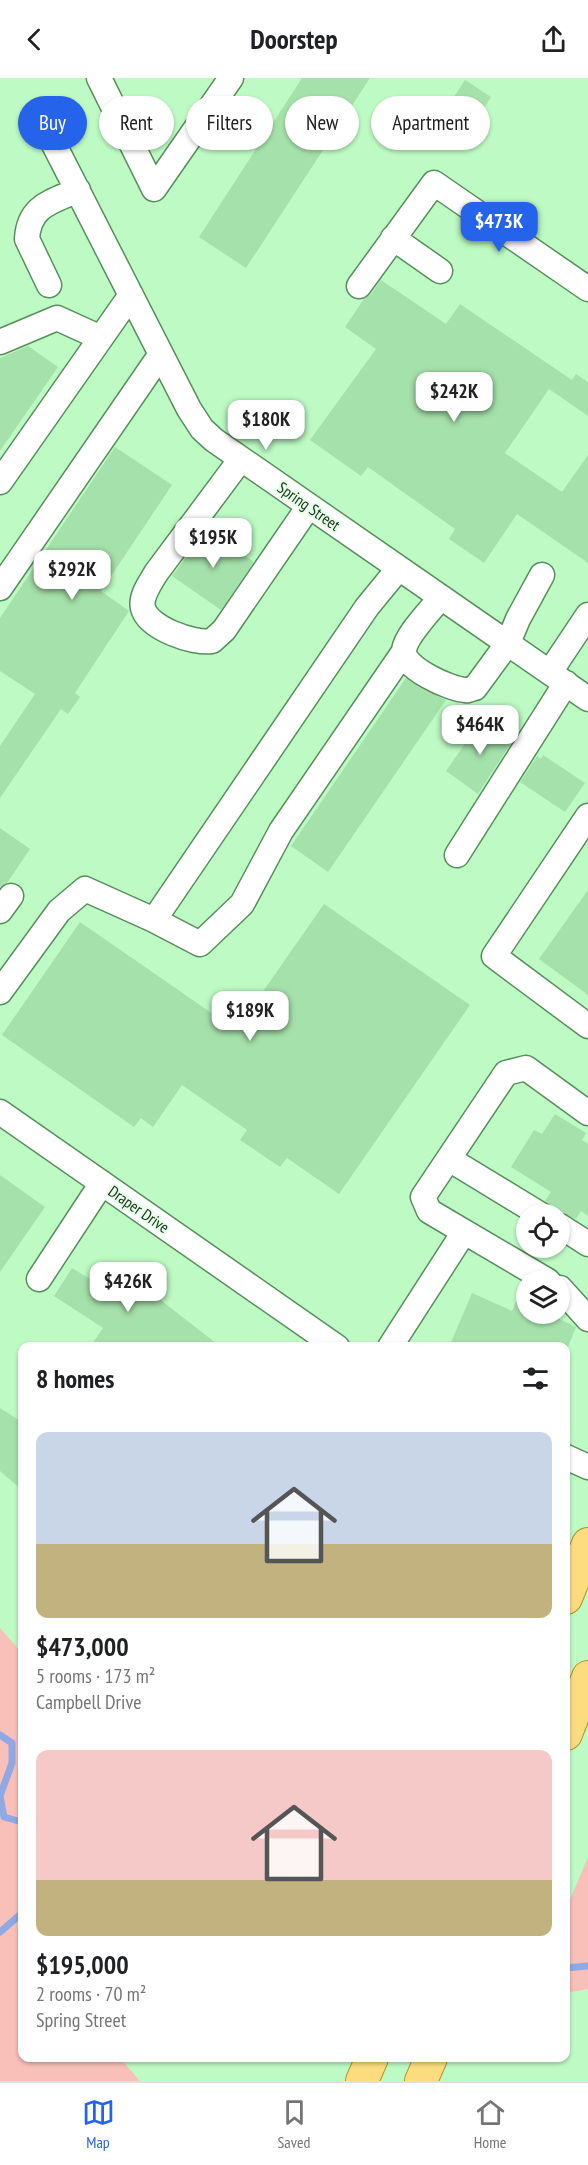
<!DOCTYPE html>
<html lang="en">
<head>
<meta charset="utf-8">
<style>
	body { margin:0; font-family:"PT Sans Narrow",sans-serif; background:#f2f2f2; color:#202124; height:100vh; display:flex; flex-direction:column; font-size:22px; white-space:nowrap }
	* { box-sizing:border-box; margin:0 }
	p { font-size:20px; color:#757577 }
	.icon { flex:none; width:33px; height:33px; fill:none; stroke:currentColor; stroke-width:2; stroke-linecap:round; stroke-linejoin:round }
	.map { position:relative; flex:1; overflow:hidden }
	.panel { position:absolute; left:18px; top:1264px; width:552px; height:720px; display:flex; flex-direction:column; background:#fff; border-radius:12px; box-shadow:0 2px 4px #0004 }
	.panel>* { flex:none }
	.guide { position:absolute; left:18px; top:18px; width:552px; height:54px; display:flex; gap:12px }
	.controls { position:absolute; left:516px; top:1126px; display:grid; gap:12px }
	.controls a { display:grid; place-items:center; width:54px; height:54px; border-radius:50%; background:#fff; box-shadow:0 2px 4px #0004; font-size:30px }
	.price { position:absolute; translate:-50% -51px; padding:0 14px; border-radius:12px; background:#fff; color:#222; font-size:20px; line-height:39px; filter:drop-shadow(0 2px 3px #0008) }
	.price::after { content:''; position:absolute; left:50%; top:36px; width:18px; height:14px; margin-left:-9px; background:inherit; clip-path:polygon(0 0,100% 0,50% 100%) }
	.price.on { background:#2563eb; color:#fff }
	ul { padding:0; list-style:none }
	li { display:grid; align-content:center; gap:12px; height:318px; padding:0 18px }
	li span { display:grid; place-items:center; height:186px; border-radius:12px; color:#555 }
	li>.icon { margin-inline-start:auto }
	span .icon { width:108px; height:108px; fill:#fffc; stroke-width:1 }
	li b { font-size:26px }
	h2 { display:flex; justify-content:space-between; align-items:center; height:72px; padding:0 18px; font-size:26px }
	.chip { padding:0 21px; border-radius:27px; background:#fff; box-shadow:0 2px 4px #0004; font-size:21px; line-height:54px }
	.chip.on { background:#2563eb; color:#fff }
	header { display:flex; justify-content:space-between; align-items:center; height:78px; padding:0 18px; background:#fff; font-size:27px; font-weight:600 }
	.menu { display:flex; justify-content:space-around; align-items:center; height:84px; border-top:2px solid #e0e0e0; background:#fff; font-size:16px; color:#757577 }
	.menu a { display:grid; justify-items:center; gap:3px }
	.menu .on { color:#2563eb }
	.map>svg:first-child { display:block }
	.green { fill:#f9c0b9 }
	.lines { fill:none; stroke-linecap:round; stroke-linejoin:round }
	.stream { stroke:#90a9e5; stroke-width:7 }
	.building { fill:#a5e1aa }
	.minor-casing { stroke:#568f5c; stroke-width:27 }
	.major-casing { stroke:#ac9125; stroke-width:34 }
	.minor { stroke:#fff; stroke-width:24 }
	.major { stroke:#fcdc7f; stroke-width:32 }
	.labels { text-anchor:middle; stroke-width:4.5; stroke-linejoin:round; paint-order:stroke }
	.street-label { font-size:16px; fill:#1b331e; stroke:#e6fee8 }
</style>
</head>
<body>
<header><svg class="icon" aria-label="back" viewBox="0 0 24 24"><path d="M15 5l-7 7 7 7"/></svg>Doorstep<svg class="icon" aria-label="share" viewBox="0 0 24 24"><path d="M12 15V3M7 8l5-5 5 5M5 13v7h14v-7"/></svg></header>
<div class="map">
<svg width="588" height="2003" viewBox="0 0 588 2003">
	<rect width="100%" height="100%" fill="#befbc4"/>
	<!-- green -->
	<path class="green" d="M 0,1550 L 22,1575 L 22,1980 L 120,1980 L 140,2003 L 0,2003 Z
		M 588,1779 L 588,1911 L 566,1915 L 566,1831 Z"/>
	<g class="lines">
		<!-- stream -->
		<path class="stream" d="M 0,1657 L 12,1665 L 12,1685 L 0,1718 L 4,1739 L 22,1744
			M 0,1854 L 22,1835
			M 566,1890 L 588,1888"/>
	</g>
	<!-- building -->
	<path class="building" d="M 302,0 L 370,0 L 246,190 L 199,159 Z
		M 465,2 L 491,19 L 465,59 L 439,42 Z
		M 381,202 L 446,246 L 460,226 L 572,302 L 576,296 L 588,304 L 588,338 L 549,311 L 505,375 L 562,414 L 588,377 L 588,485 L 517,436 L 484,485 L 449,461 L 455,451 L 368,389 L 361,398 L 310,362 L 376,271 L 345,249 L 364,221 L 371,216 Z
		M 28,268 L 58,289 L 0,373 L 0,280 Z
		M 115,369 L 172,407 L 101,513 L 129,533 L 75,615 L 80,619 L 68,636 L 61,631 L 0,720 L 0,668 L 35,616 L 0,593 L 0,540 Z
		M 207,451 L 254,484 L 221,532 L 172,498 Z
		M 406,600 L 422,611 L 446,622 L 328,794 L 291,768 Z
		M 482,641 L 513,662 L 478,716 L 446,693 Z
		M 543,677 L 585,705 L 565,734 L 520,704 L 537,678 L 541,681 Z
		M 0,750 L 30,771 L 7,805 L 0,809 Z
		M 588,812 L 588,917 L 539,881 Z
		M 324,826 L 470,927 L 339,1116 L 287,1080 L 280,1089 L 240,1062 L 247,1052 L 182,1007 L 153,1049 L 141,1040 L 134,1049 L 2,957 L 80,844 L 236,952 Z
		M 555,1036 L 586,1055 L 582,1062 L 588,1066 L 588,1138 L 581,1133 L 576,1141 L 561,1134 L 555,1135 L 553,1130 L 545,1123 L 551,1114 L 511,1089 L 534,1052 L 542,1056 Z
		M 0,1097 L 45,1129 L 0,1194 Z
		M 101,1184 L 134,1206 L 136,1203 L 221,1269 L 90,1269 L 103,1250 L 54,1218 L 72,1190 L 90,1201 Z
		M 524,1205 L 526,1207 L 526,1236 L 549,1236 L 576,1249 L 568,1269 L 449,1269 L 472,1215 L 512,1233 Z
		M 0,1330 L 22,1344 L 22,1412 L 0,1393 Z"/>
	<g class="lines">
		<!-- minor casing -->
		<g class="minor-casing">
			<path id="minor" d="M 99,0 L 154,111 L 231,0
				M 40,39 L 189,331 L 202,351 L 214,362 L 588,621
				M 393,160 L 440,193
				M 49,207 L 27,161 C 29,127 52,124 78,112
				M 359,208 L 434,105 L 588,211
				M 0,264 L 57,240 L 101,260
				M 241,381 L 156,495 C 151,504 140,518 143,530 C 148,550 193,566 212,563 L 224,552 L 309,428
				M 0,404 L 131,217
				M 0,510 L 161,276
				M 441,519 C 431,532 406,557 404,572 C 401,589 451,612 466,612 C 467,613 473,610 475,610 L 508,565 L 518,541 L 542,497
				M 550,594 L 588,537
				M 588,738 L 494,878 L 588,948
				M 457,777 L 566,605
				M 0,833 L 11,818
				M 154,842 L 200,866 L 242,826 L 281,753 L 403,575
				M 0,914 L 59,833 L 85,811 L 154,842 L 367,529 L 399,490
				M 0,1034 L 337,1269
				M 449,1081 L 541,1137
				M 560,1148 L 588,1166
				M 39,1201 L 102,1105
				M 548,1203 L 429,1133 L 423,1119 L 506,995 L 526,990 L 588,1035
				M 560,1210 L 588,1241
				M 390,1269 L 464,1154
				M 566,1379 L 588,1389"/>
		</g>
		<!-- major casing -->
		<g class="major-casing">
			<path id="major" d="M 566,1520 L 588,1466
				M 566,1656 L 588,1599
				M 362,2003 L 372,1980
				M 421,2003 L 431,1980"/>
		</g>
		<!-- minor -->
		<use href="#minor" class="minor"/>
		<!-- major -->
		<use href="#major" class="major"/>
	</g>
	<g class="labels">
		<!-- street labels -->
		<g class="street-label">
			<text transform="translate(309 428) rotate(35)" y="6">Spring Street</text>
			<text transform="translate(139 1131) rotate(35)" y="6">Draper Drive</text>
		</g>
	</g>
</svg>
<div class="controls">
<a><svg class="icon" aria-label="locate" viewBox="0 0 24 24"><circle cx="12" cy="12" r="6"/><path d="M12 2v4M12 18v4M2 12h4M18 12h4"/></svg></a>
<a><svg class="icon" aria-label="layers" viewBox="0 0 24 24"><path d="M12 4l9 5-9 5-9-5zM3 14l9 5 9-5"/></svg></a>
</div>
<b class="price on" style="left:499px;top:175px">$473K</b>
<b class="price" style="left:454px;top:345px">$242K</b>
<b class="price" style="left:266px;top:373px">$180K</b>
<b class="price" style="left:213px;top:491px">$195K</b>
<b class="price" style="left:72px;top:523px">$292K</b>
<b class="price" style="left:480px;top:678px">$464K</b>
<b class="price" style="left:250px;top:964px">$189K</b>
<b class="price" style="left:128px;top:1235px">$426K</b>
<div class="guide">
<a class="chip on">Buy</a>
<a class="chip">Rent</a>
<a class="chip">Filters</a>
<a class="chip">New</a>
<a class="chip">Apartment</a>
</div>
<section class="panel">
<h2>8 homes<svg class="icon" aria-label="filters" viewBox="0 0 24 24"><path d="M4 7h16M4 17h16"/><circle cx="9" cy="7" r="2"/><circle cx="15" cy="17" r="2"/></svg></h2>
<ul>
<li><span style="background:linear-gradient(#c9d6e8 60%,#c2b280 0)"><svg class="icon" aria-label="home" viewBox="0 0 24 24"><path d="M3 11l9-7 9 7M6 9v11h12V9"/></svg></span><div><b>$473,000</b><p>5 rooms · 173 m²</p><p>Campbell Drive</p></div></li>
<li><span style="background:linear-gradient(#f6c9c9 70%,#c2b280 0)"><svg class="icon" aria-label="home" viewBox="0 0 24 24"><path d="M3 11l9-7 9 7M6 9v11h12V9"/></svg></span><div><b>$195,000</b><p>2 rooms · 70 m²</p><p>Spring Street</p></div></li>
</ul>
</section>
</div>
<nav class="menu">
<a class="on"><svg class="icon" aria-label="map" viewBox="0 0 24 24"><path d="M3 6l6-2 6 2 6-2v14l-6 2-6-2-6 2zM9 4v14M15 6v14"/></svg>Map</a>
<a><svg class="icon" aria-label="saved" viewBox="0 0 24 24"><path d="M7 4h10v16l-5-4-5 4z"/></svg>Saved</a>
<a><svg class="icon" aria-label="home" viewBox="0 0 24 24"><path d="M3 11l9-7 9 7M6 9v11h12V9"/></svg>Home</a>
</nav>
</body>
</html>
